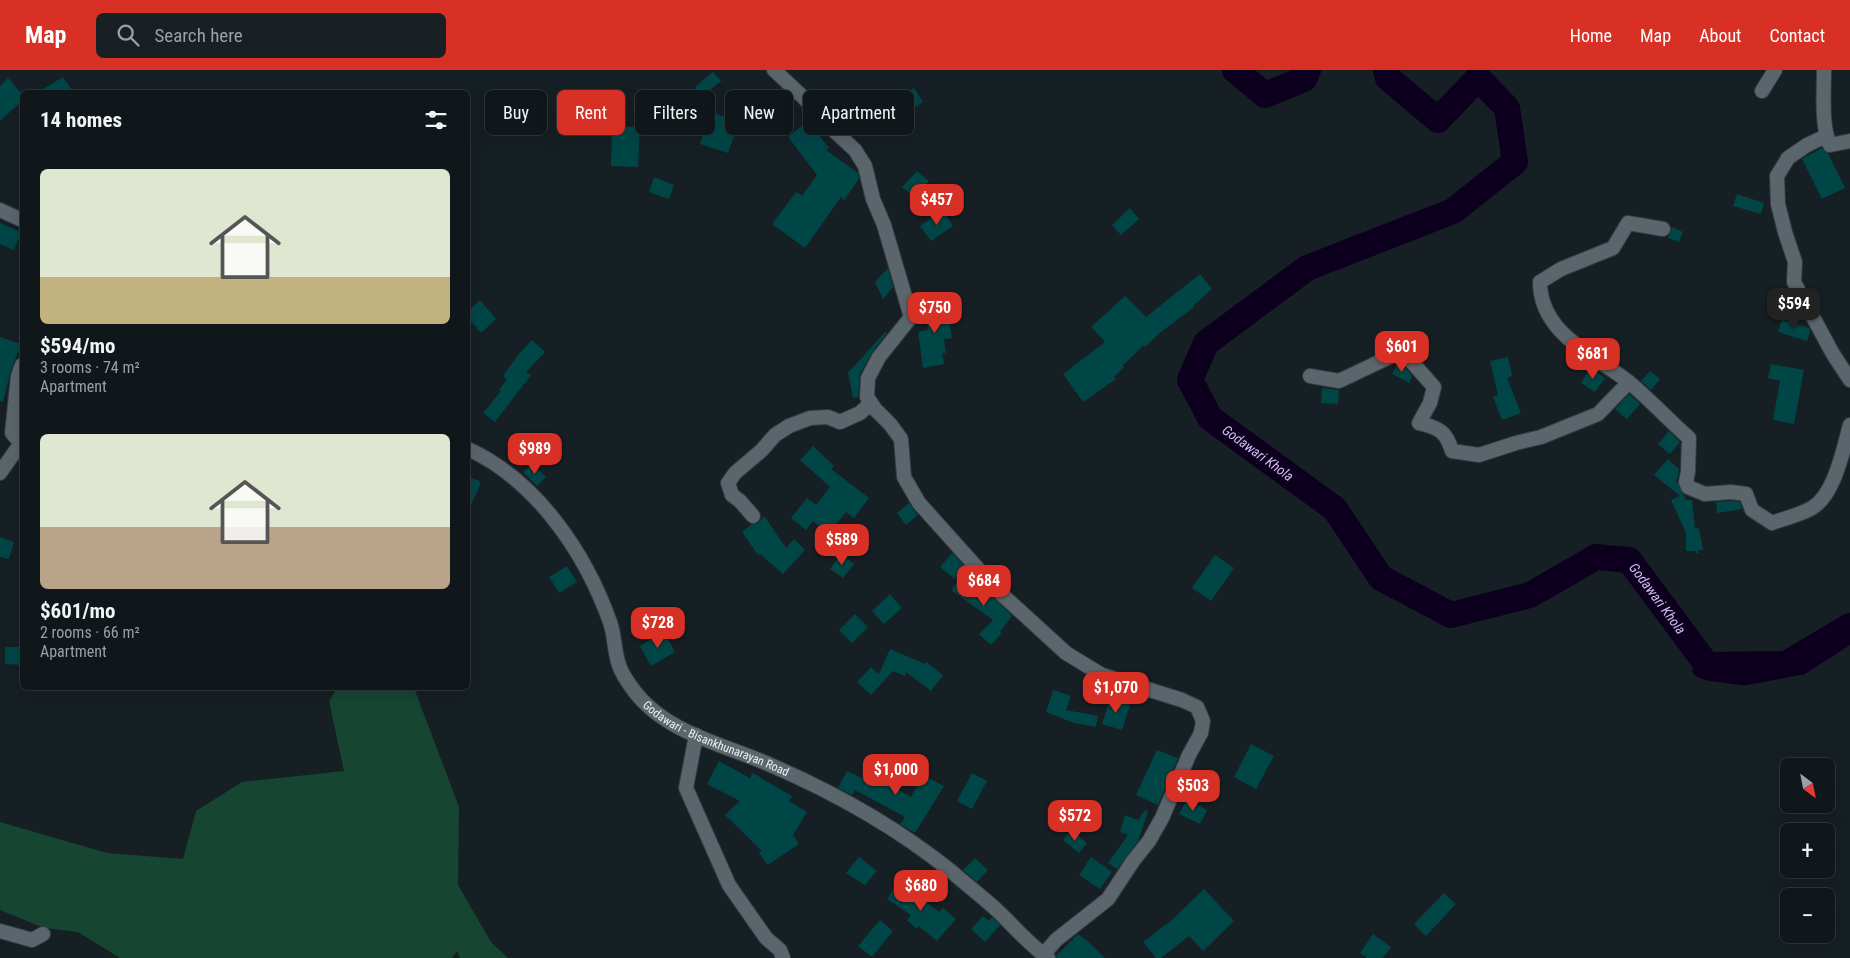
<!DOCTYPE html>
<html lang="en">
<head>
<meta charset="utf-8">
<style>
	body { margin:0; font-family:"Roboto Condensed",sans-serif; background:#192024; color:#f1f3f6; height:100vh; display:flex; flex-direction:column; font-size:19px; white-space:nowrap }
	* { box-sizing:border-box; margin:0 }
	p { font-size:16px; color:#9c9fa3 }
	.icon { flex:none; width:28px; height:28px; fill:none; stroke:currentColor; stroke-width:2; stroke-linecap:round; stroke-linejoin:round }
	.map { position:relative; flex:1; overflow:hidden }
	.panel { position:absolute; left:20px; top:20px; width:450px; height:600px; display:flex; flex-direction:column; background:#10171b; border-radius:8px; box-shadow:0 5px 20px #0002,0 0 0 1px #30363a }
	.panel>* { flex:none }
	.hud { position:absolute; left:485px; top:20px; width:475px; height:45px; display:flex; gap:10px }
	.needle { width:32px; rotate:148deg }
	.fabs { position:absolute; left:1780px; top:688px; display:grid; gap:10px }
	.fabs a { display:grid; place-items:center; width:55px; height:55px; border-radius:8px; background:#10171b; box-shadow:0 5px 20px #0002,0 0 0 1px #30363a; font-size:25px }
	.price { position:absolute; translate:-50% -42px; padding:0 11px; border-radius:10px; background:#d93025; color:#fff; font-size:16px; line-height:32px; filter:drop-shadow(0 1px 2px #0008) }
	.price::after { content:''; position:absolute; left:50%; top:30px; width:15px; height:11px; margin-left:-8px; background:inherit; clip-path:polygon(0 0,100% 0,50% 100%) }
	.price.selected { background:#222; color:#fff }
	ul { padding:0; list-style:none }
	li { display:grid; align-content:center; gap:10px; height:265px; padding:0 20px }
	li span { display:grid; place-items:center; height:155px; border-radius:8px; color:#555 }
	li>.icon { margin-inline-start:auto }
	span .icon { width:90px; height:90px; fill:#fffc; stroke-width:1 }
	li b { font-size:21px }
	h2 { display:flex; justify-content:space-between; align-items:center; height:60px; padding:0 20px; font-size:21px }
	.chip { padding:0 18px; border-radius:8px; background:#10171b; box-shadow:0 5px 20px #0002,0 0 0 1px #30363a; font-size:18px; line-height:45px }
	.chip.selected { background:#d93025; color:#fff }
	header { display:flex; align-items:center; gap:30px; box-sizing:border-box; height:70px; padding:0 25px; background:#d93025; color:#fff }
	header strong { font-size:24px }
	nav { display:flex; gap:28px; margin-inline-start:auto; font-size:18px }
	.search { width:350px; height:45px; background:#192024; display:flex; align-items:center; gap:12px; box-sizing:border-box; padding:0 18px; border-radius:8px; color:#9c9fa3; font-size:19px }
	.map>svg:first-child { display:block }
	.green { fill:#164632 }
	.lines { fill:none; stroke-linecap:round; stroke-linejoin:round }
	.canal { stroke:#0c001e; stroke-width:15 }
	.river { stroke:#0c001e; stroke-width:26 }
	.building { fill:#014647 }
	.minor-casing { stroke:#363c41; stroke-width:16 }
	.tertiary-casing { stroke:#363c41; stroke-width:16 }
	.minor { stroke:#5b666c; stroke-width:14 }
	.tertiary { stroke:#5b666c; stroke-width:14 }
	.labels { text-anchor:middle; stroke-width:4; stroke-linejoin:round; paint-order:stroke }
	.street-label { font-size:12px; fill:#ebf2f5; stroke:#05090b }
	.water-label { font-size:14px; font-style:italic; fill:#d1bcf3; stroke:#05090b }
</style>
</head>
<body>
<header>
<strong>Map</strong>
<div class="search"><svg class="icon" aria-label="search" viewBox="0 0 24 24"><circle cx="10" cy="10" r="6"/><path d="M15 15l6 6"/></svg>Search here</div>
<nav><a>Home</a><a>Map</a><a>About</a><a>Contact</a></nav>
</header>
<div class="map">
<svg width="1850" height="888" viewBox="0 0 1850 888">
	<rect width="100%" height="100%" fill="#161f24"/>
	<!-- green -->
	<path class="green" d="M 337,618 L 414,618 L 459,737 L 458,815 L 491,872 L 508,888 L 460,888 L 457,881 L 452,888 L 120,888 L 78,862 L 44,858 L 0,840 L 0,752 L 107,783 L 183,789 L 196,741 L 242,712 L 344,701 L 329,631 Z"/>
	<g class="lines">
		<!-- canal -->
		<path class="canal" d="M 1700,600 L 1708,603 L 1745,608 L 1802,597 L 1850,566"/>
		<!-- river -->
		<g class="river">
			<path d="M 1235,0 L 1265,25 L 1304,9 L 1308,0"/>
			<path id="s1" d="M 1386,0 L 1388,8 L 1438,50 L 1478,8 L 1507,38 L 1515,92 L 1453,141 L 1307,198 L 1206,273 L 1190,310 L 1210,348 L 1335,439 L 1381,508 L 1451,545 L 1530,525 L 1596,487 L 1629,490 L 1707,595 L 1786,594 L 1850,556"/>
		</g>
	</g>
	<!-- building -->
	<path class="building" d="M 713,2 L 721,11 L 701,27 L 695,17 Z
		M 63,7 L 73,22 L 38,22 Z
		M 8,8 L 22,24 L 22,31 L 0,51 L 0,16 Z
		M 914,18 L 923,32 L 889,56 L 878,41 Z
		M 842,19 L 853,37 L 836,47 L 825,28 Z
		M 729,34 L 744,38 L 728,83 L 700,74 L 711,42 L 725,47 Z
		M 808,51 L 829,78 L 826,80 L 858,103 L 859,109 L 844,130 L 841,127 L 805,178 L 772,154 L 796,122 L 802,126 L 817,105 L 788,67 Z
		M 612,56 L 640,57 L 638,97 L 611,96 Z
		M 1822,78 L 1828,83 L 1845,118 L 1822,129 L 1802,89 Z
		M 917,101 L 929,111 L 914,127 L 902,117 Z
		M 654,107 L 674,115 L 669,129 L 649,122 Z
		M 1737,124 L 1764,133 L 1761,144 L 1733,136 Z
		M 1130,138 L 1139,149 L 1121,165 L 1112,155 Z
		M 942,140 L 953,156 L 931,171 L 920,156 Z
		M 0,153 L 21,162 L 14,180 L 0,174 Z
		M 1672,157 L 1683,162 L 1679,172 L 1668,168 Z
		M 888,198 L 893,217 L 883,229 L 875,212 Z
		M 1200,204 L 1212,219 L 1193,236 L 1194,237 L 1161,262 L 1145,277 L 1144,275 L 1123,295 L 1124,297 L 1114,307 L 1116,309 L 1083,332 L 1063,304 L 1105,272 L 1091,257 L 1125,226 L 1146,247 Z
		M 1787,218 L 1795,232 L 1770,235 L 1768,221 Z
		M 480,230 L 496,249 L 481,263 L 468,248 L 468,241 Z
		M 946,231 L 952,268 L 944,269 L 946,283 L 942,283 L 944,294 L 923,298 L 918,262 L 928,260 L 924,234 Z
		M 1782,250 L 1809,258 L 1810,261 L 1807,271 L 1778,262 Z
		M 885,262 L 887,263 L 872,282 L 860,304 L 858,327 L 853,328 L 848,303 Z
		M 0,267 L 21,274 L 10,303 L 3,332 L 0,331 Z
		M 532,270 L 545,282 L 526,302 L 531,305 L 495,352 L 483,343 L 501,321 L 499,320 L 507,309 L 503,306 L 518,285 Z
		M 1508,287 L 1512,306 L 1507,308 L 1521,343 L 1502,350 L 1493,327 L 1498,325 L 1490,291 Z
		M 1398,293 L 1403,295 L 1412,306 L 1409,313 L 1392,304 Z
		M 1771,294 L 1804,300 L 1794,354 L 1773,350 L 1780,311 L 1768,308 Z
		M 1590,298 L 1605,308 L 1595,322 L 1581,313 Z
		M 1650,301 L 1660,309 L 1651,320 L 1641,311 Z
		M 1322,318 L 1339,320 L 1338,334 L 1321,333 Z
		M 1629,324 L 1640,334 L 1627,349 L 1615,339 Z
		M 1669,361 L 1680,372 L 1670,384 L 1658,374 Z
		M 813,376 L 834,396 L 831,399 L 869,428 L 854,448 L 846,442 L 829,463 L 813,451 L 806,460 L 791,448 L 807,428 L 816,435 L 830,417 L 800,390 Z
		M 1668,389 L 1679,399 L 1678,407 L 1676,410 L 1686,430 L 1692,430 L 1695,459 L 1699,458 L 1703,480 L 1698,480 L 1698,483 L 1696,483 L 1695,481 L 1686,481 L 1686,463 L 1671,430 L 1680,426 L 1654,405 Z
		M 532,394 L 546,407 L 537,416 L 523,402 Z
		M 468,406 L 481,412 L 468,443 Z
		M 1731,431 L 1740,432 L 1742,439 L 1717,443 L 1716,432 Z
		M 909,433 L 918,445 L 906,455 L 897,443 Z
		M 764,446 L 786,478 L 794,469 L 805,480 L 783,504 L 760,484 L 758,485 L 742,462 L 752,454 L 758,453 Z
		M 0,467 L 14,472 L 9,489 L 0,487 Z
		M 952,483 L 965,497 L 954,509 L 940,497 Z
		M 841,484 L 854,494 L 843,508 L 830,499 Z
		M 1215,485 L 1234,498 L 1211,531 L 1192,518 Z
		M 567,496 L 577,512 L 559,523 L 549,507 Z
		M 963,504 L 980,517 L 981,515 L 1012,546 L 1000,562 L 1002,563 L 991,575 L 979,564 L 993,550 L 951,520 Z
		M 890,524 L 902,538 L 884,554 L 872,541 Z
		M 855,544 L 868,557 L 852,573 L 839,560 Z
		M 664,562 L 675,582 L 651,596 L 640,576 Z
		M 5,577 L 22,577 L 22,595 L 5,594 Z
		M 890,579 L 925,594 L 926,592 L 943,605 L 931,621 L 906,602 L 905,606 L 893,601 L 871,625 L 857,612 L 871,597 L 879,604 Z
		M 1053,620 L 1071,626 L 1066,640 L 1098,646 L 1096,657 L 1074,653 L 1046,642 Z
		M 1110,629 L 1130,635 L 1122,660 L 1102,654 Z
		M 1251,674 L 1274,686 L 1256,719 L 1234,707 Z
		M 1157,680 L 1178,688 L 1158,735 L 1136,725 Z
		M 719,691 L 750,708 L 753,703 L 766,711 L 792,726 L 789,731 L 807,742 L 793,765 L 799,774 L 768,795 L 759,783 L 762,781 L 725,745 L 740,731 L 707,714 Z
		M 872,698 L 895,711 L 892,716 L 911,727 L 923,705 L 944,716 L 915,763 L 900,754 L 905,747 L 855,720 L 852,725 L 838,718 L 847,701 L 866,710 Z
		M 972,703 L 987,711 L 972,739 L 957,731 Z
		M 1187,729 L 1207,740 L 1200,754 L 1179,744 Z
		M 1145,740 L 1148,742 L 1138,771 L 1117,799 L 1108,793 L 1128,765 L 1120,762 L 1125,745 L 1138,750 Z
		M 1071,760 L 1087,773 L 1079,783 L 1063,770 Z
		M 859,787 L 877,801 L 865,815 L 846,803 Z
		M 1091,787 L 1112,802 L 1100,819 L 1079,805 Z
		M 975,788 L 988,800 L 977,812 L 963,800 Z
		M 899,810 L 939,842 L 943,838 L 956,849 L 937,871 L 919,856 L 917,859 L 907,850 L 911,845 L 887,829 Z
		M 1204,819 L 1234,851 L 1203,881 L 1189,866 L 1161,888 L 1156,888 L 1143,872 L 1173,849 Z
		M 1444,823 L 1456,834 L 1426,866 L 1414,854 Z
		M 983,846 L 989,851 L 992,847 L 1000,855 L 985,872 L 971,859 Z
		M 880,850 L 893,861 L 872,887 L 858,876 Z
		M 1078,864 L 1090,873 L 1105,888 L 1057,888 L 1056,886 Z
		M 1373,864 L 1391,877 L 1383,888 L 1367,888 L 1360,883 Z"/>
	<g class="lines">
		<!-- minor casing -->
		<g class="minor-casing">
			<path id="minor" d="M 774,0 L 804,28 L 828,55 L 855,80 L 865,96 L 873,129 L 884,155 L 911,247 L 879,287 L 868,308 L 867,327 L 875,339 L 890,354 L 901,369 L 904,407 L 919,433 L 997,520 L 1066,583 L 1102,605 L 1182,630 L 1197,637 L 1203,651 L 1201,663 L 1189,685 L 1162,748 L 1149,771 L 1133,791 L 1108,829 L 1056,870 L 1043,885
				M 1824,0 C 1824,21 1821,56 1830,75 L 1850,71
				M 1762,21 L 1775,0
				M 1826,66 L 1807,75 L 1788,88 L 1777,106 L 1778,134 L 1785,162 L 1795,192 L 1794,212 L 1833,284 L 1850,310
				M 1663,159 L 1628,153 L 1613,178 L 1561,199 L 1540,212 C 1540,264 1595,285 1630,313 C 1650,330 1669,350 1689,368 L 1688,402 L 1686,412 L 1688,417 L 1705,424 L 1731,422 L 1746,424 L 1752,440 L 1772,453 C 1785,448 1800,445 1812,438 C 1835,424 1843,380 1850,355
				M 22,295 L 18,306 L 12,363 L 22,374
				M 1310,306 L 1339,311 L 1402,281 L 1434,317 L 1430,333 L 1419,353 C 1439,358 1446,361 1452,381 L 1479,385 L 1516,373 L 1541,367 L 1598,344 L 1629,312
				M 0,403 L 21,373
				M 753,446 L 740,431 L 732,425 L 728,413 L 735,403 L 762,380 L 775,365 L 789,356 L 810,348 L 828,347 L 840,352 L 860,343 L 871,333
				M 696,665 L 686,718 L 729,815 L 766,868 L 780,880 L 783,888
				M 0,861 L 32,870 L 43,864"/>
		</g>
		<!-- tertiary casing -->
		<g class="tertiary-casing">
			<g id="tertiary">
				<path d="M 0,140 L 22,150"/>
				<path id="s2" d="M 468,379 C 536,410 585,482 610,552 C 615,566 614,581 619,595 C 622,605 629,614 635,622 C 665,661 718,673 761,691 C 828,719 895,756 952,802 C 968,816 985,829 1001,844 C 1016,859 1031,876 1048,888"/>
			</g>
		</g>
		<!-- minor -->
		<use href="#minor" class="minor"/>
		<!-- tertiary -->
		<use href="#tertiary" class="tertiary"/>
	</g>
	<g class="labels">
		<!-- street labels -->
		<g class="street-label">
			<text dy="4" stroke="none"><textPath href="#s2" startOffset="400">Godawari - Bisankhunarayan Road</textPath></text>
		</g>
		<!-- water labels -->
		<g class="water-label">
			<text dy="5" stroke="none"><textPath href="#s1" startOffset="732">Godawari Khola</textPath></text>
			<text dy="5" stroke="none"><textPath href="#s1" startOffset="1228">Godawari Khola</textPath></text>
		</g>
	</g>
</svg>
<div class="fabs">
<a><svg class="needle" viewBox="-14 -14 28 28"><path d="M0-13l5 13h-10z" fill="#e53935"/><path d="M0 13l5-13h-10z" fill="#9c9fa3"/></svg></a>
<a>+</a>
<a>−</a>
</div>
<b class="price" style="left:937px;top:156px">$457</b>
<b class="price selected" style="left:1794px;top:260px">$594</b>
<b class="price" style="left:935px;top:264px">$750</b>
<b class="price" style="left:1402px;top:303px">$601</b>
<b class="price" style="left:1593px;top:310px">$681</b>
<b class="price" style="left:535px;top:405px">$989</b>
<b class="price" style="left:842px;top:496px">$589</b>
<b class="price" style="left:984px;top:537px">$684</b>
<b class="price" style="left:658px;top:579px">$728</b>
<b class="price" style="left:1116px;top:644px">$1,070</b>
<b class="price" style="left:896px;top:726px">$1,000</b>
<b class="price" style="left:1193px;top:742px">$503</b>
<b class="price" style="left:1075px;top:772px">$572</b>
<b class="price" style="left:921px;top:842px">$680</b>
<div class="hud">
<a class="chip">Buy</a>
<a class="chip selected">Rent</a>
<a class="chip">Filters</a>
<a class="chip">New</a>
<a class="chip">Apartment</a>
</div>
<section class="panel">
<h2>14 homes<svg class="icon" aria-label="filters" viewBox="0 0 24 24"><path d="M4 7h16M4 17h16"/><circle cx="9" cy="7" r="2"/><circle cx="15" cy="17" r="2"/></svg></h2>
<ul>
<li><span style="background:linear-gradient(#dfe7d0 70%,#c2b280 0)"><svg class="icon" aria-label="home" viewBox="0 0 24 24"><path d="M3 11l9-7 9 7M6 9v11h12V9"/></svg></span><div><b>$594/mo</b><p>3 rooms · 74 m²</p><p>Apartment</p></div></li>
<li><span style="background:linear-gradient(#dfe7d0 60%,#b9a48a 0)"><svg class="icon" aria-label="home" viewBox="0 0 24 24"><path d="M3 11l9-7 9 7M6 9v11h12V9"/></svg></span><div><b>$601/mo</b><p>2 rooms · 66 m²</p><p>Apartment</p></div></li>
</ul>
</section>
</div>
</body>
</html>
